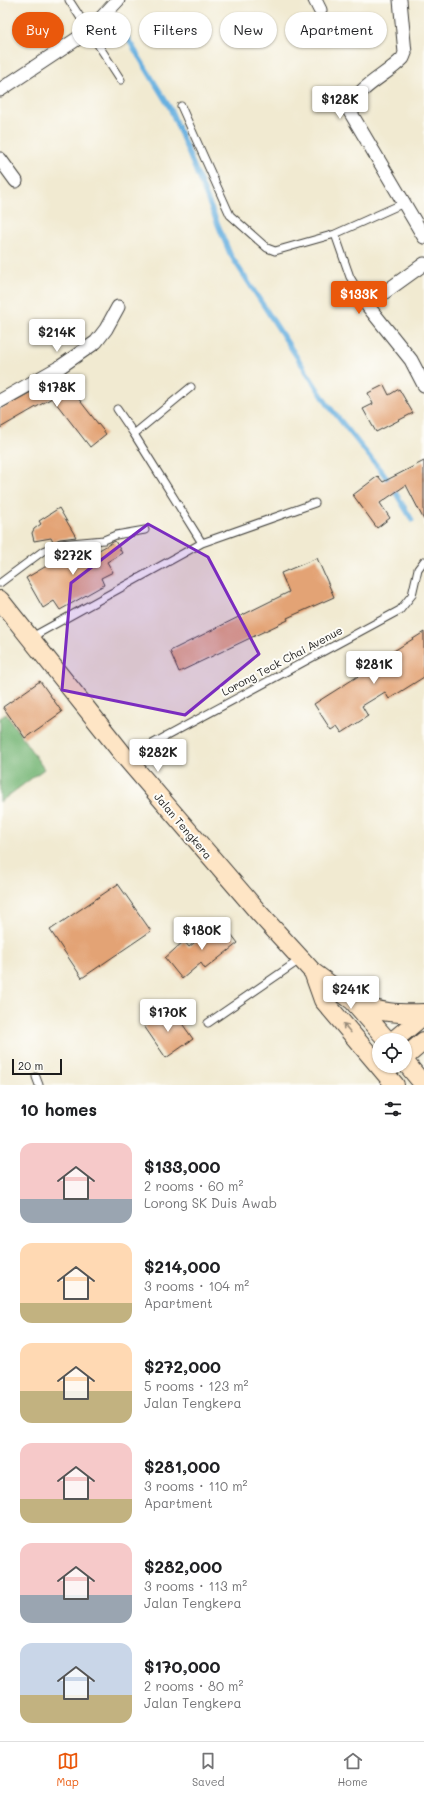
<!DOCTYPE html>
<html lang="en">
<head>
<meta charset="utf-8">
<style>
	body { margin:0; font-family:Mali,sans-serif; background:#f2f2f2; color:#202124; height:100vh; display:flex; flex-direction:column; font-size:15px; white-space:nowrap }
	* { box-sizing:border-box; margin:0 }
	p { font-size:13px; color:#757577 }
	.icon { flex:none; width:22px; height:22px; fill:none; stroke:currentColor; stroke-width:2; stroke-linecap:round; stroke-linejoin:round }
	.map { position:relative; height:1085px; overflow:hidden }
	.details { display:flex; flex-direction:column; background:#fff; flex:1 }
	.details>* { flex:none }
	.banner { position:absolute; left:12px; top:12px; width:400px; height:36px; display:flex; gap:8px }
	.buttons { position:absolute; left:372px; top:1033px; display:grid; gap:8px }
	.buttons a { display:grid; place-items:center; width:40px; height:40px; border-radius:50%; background:#fff; box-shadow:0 1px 3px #0004; font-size:20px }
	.scale { position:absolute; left:12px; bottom:10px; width:50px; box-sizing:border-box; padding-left:4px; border:2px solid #1c1c1c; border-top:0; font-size:11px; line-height:14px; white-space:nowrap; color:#1c1c1c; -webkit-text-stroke:3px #fdfcf7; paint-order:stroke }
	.price { position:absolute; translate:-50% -34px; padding:0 9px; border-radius:4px; background:#fff; color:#222; font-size:13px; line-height:26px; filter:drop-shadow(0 1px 2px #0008) }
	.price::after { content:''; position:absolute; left:50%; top:24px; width:12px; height:9px; margin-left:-6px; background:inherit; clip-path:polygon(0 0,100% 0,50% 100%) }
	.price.on { background:#ea580c; color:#fff }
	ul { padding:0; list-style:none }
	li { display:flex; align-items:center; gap:12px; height:100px; padding:0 20px }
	li span { display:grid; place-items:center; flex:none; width:112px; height:80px; border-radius:12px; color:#555 }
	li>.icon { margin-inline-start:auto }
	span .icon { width:48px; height:48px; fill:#fffc; stroke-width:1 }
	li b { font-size:17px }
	h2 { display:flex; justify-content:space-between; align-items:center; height:48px; padding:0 20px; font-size:17px }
	.tag { padding:0 14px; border-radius:18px; background:#fff; box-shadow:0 1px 3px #0004; font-size:14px; line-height:36px }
	.tag.on { background:#ea580c; color:#fff }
	.tab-bar { display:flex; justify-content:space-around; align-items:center; height:56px; border-top:1px solid #e0e0e0; background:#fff; font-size:11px; color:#757577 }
	.tab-bar a { display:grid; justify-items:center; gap:2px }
	.tab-bar .on { color:#ea580c }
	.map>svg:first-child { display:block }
	.forest { fill:#78b778; stroke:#4a6a4a }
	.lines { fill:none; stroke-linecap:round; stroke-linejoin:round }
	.stream { stroke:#68b0e0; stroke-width:5 }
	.building { fill:#e3a375 }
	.lane-casing { stroke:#3c3b37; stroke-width:9 }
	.street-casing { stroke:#3c3b37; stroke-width:15 }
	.secondary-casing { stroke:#3c3b37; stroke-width:20 }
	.lane { stroke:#fff; stroke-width:7 }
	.street { stroke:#fff; stroke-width:13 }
	.secondary { stroke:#fee5c5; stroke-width:18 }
	.oneway { stroke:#988b79 }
	.marked { fill:#7b2cbf; fill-opacity:0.2; stroke:#7b2cbf; stroke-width:3; stroke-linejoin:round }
	.labels { text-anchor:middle; stroke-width:4; stroke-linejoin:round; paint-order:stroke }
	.street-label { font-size:11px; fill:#1c1c1c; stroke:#fdfcf7 }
</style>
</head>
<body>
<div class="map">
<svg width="424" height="1085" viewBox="0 0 424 1085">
	<rect width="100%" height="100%" fill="#fdfcf7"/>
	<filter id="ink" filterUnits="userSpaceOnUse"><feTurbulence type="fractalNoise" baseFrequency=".025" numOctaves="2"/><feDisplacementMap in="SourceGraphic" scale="8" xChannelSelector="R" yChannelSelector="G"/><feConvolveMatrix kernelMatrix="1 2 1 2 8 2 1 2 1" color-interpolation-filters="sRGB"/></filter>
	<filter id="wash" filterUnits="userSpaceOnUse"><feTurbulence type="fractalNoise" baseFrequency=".012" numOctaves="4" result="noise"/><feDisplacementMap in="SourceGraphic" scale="16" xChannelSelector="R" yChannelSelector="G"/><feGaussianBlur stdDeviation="0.9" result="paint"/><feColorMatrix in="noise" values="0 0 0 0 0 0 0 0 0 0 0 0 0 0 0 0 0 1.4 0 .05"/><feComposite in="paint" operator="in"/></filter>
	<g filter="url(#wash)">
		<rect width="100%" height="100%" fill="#f1ead1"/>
		<!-- forest -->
		<path class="forest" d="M 6,714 L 44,769 L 0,802 L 0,718 Z"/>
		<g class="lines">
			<!-- stream -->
			<path class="stream" d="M 119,24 L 170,108 L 230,254 L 328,405 L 386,477 L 412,520"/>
		</g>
		<g id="blocks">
			<!-- building -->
			<path class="building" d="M 66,373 L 74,386 L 70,388 L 106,434 L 90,447 L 52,398 L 0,428 L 0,409 Z
				M 384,385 L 389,395 L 399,389 L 413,413 L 376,432 L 363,409 L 373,404 L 368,393 Z
				M 424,461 L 424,520 L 406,485 L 380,503 L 390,518 L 377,528 L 353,495 L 378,476 L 383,482 Z
				M 59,508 L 76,537 L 60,539 L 53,542 L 51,538 L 34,541 L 32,533 L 34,529 L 41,524 L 39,521 Z
				M 115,541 L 122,553 L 107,562 L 113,572 L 101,578 L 104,585 L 60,610 L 54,601 L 43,608 L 26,578 L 62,557 L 58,550 L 82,547 L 87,557 Z
				M 317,558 L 334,597 L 287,618 L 288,620 L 179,672 L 170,651 L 289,592 L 281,573 Z
				M 424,632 L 424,677 L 389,699 L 385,692 L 362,706 L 368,716 L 342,733 L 337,726 L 331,730 L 314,704 L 363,673 L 362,671 Z
				M 40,681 L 62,712 L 25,738 L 3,707 Z
				M 118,884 L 151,931 L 82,978 L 50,930 Z
				M 221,921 L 238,943 L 205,969 L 201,963 L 182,979 L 165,958 L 184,941 L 189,947 Z
				M 171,1008 L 193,1039 L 166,1058 L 144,1026 Z"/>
		</g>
	</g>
	<g filter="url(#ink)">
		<use href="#blocks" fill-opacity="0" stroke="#3c3b37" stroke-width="1"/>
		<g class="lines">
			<!-- lane casing -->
			<g class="lane-casing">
				<path id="lane" d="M 69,0 L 121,80
					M 181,106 L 230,215 L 267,248 L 275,251 L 335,234 L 350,277 L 367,305
					M 335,234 L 404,203
					M 117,409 L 134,434 L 202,543
					M 134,434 L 191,387
					M 0,583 L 43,551 L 60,544 L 104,540 L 116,535 L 145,530
					M 30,638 L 202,543 L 315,503
					M 126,758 L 400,610 L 412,595 L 418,569 L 424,561
					M 208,1023 L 301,959
					M 36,1077 L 39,1085"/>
			</g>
			<!-- street casing -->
			<g class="street-casing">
				<path id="street" d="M 315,0 L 320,10
					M 400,0 L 405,53 L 403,58 C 386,76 358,86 349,110 L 424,237
					M 0,90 L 89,31 L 118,0
					M 0,159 L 16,181
					M 424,264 L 367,305 L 411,360 L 424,385
					M 0,401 L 60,367 L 96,342 L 106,329 L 118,307"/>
			</g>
			<!-- secondary casing -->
			<g class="secondary-casing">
				<path id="secondary" d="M 0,600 L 126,758 L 259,913 L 313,972 L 353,1001 L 387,1040
					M 313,972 L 323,1000 L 379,1066
					M 356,1003 C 379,1013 399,1014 424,1013
					M 394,1040 L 424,1015
					M 405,1057 L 424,1041
					M 405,1062 L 424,1085
					M 379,1066 L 395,1085"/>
			</g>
			<!-- lane -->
			<use href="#lane" class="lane"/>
			<!-- street -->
			<use href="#street" class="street"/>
			<!-- secondary -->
			<use href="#secondary" class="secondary"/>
		</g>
		<!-- one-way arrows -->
		<defs><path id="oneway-shaft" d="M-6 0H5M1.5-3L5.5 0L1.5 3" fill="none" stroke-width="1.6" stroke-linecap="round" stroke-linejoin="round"/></defs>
		<use class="oneway" href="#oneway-shaft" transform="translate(347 1028) rotate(-130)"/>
	</g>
	<!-- marked area -->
	<path class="marked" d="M 148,524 L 208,557 L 259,654 L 185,715 L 62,690 L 71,583 Z"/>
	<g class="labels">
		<!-- street labels -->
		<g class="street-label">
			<text transform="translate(282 661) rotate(-28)" y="4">Lorong Teck Chai Avenue</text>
			<text transform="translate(183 826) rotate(50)" y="4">Jalan Tengkera</text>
		</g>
	</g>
</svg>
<div class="buttons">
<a><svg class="icon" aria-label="locate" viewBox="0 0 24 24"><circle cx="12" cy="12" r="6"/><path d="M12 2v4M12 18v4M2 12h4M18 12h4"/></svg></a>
</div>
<div class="scale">20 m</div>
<b class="price" style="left:340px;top:120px">$128K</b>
<b class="price on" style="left:359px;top:315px">$133K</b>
<b class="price" style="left:57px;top:353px">$214K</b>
<b class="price" style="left:57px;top:408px">$178K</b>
<b class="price" style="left:73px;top:576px">$272K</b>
<b class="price" style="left:374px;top:685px">$281K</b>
<b class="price" style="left:158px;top:773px">$282K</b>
<b class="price" style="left:202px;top:951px">$180K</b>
<b class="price" style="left:351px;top:1010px">$241K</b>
<b class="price" style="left:168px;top:1033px">$170K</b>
<div class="banner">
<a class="tag on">Buy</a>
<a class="tag">Rent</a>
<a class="tag">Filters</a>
<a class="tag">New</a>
<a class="tag">Apartment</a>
</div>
</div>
<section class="details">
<h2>10 homes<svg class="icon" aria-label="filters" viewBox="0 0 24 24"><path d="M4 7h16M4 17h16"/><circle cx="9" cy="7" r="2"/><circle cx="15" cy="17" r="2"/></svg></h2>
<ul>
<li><span style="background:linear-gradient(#f6c9c9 70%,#9aa5b1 0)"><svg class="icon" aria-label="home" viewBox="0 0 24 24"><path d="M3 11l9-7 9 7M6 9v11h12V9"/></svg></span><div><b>$133,000</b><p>2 rooms · 60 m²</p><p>Lorong SK Duis Awab</p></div></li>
<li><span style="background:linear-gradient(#ffd9b3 75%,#c2b280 0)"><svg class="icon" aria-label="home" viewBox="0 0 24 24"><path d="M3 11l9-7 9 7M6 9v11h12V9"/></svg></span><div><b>$214,000</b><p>3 rooms · 104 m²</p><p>Apartment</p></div></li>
<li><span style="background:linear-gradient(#ffd9b3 60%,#c2b280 0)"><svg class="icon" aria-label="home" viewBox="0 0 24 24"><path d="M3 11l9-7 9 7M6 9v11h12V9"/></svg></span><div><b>$272,000</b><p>5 rooms · 123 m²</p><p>Jalan Tengkera</p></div></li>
<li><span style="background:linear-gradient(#f6c9c9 70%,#c2b280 0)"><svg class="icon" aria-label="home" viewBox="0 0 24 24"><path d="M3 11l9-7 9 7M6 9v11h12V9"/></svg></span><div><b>$281,000</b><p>3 rooms · 110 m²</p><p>Apartment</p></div></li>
<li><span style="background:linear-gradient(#f6c9c9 65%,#9aa5b1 0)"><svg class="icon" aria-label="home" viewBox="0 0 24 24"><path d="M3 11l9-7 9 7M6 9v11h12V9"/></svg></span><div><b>$282,000</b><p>3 rooms · 113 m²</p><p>Jalan Tengkera</p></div></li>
<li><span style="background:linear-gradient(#c9d6e8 65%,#c2b280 0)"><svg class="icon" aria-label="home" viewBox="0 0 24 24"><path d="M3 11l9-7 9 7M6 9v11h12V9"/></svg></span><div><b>$170,000</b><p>2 rooms · 80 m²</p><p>Jalan Tengkera</p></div></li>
</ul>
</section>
<nav class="tab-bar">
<a class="on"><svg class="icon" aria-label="map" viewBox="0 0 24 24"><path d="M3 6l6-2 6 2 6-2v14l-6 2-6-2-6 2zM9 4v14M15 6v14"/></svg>Map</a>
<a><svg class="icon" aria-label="saved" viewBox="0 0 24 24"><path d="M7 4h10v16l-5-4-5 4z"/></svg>Saved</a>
<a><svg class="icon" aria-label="home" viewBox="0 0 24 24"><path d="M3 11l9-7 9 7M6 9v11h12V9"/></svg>Home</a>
</nav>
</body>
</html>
